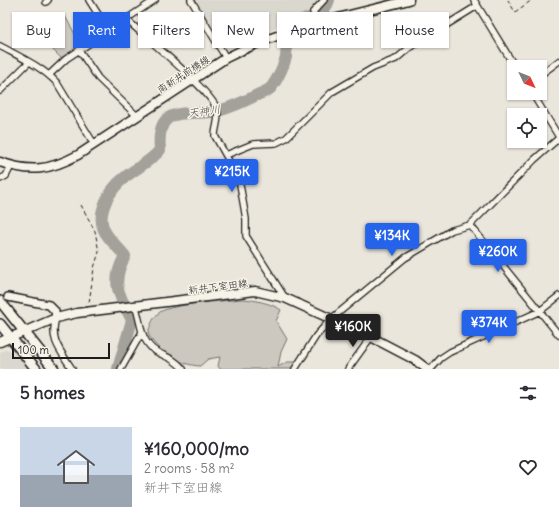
<!DOCTYPE html>
<html lang="en">
<head>
<meta charset="utf-8">
<style>
	body { margin:0; font-family:Delius,"Klee One",sans-serif; background:#f2f2f3; color:#2b2b33; height:100vh; display:flex; flex-direction:column; font-size:15px; white-space:nowrap }
	* { box-sizing:border-box; margin:0 }
	p { font-size:13px; color:#7c7c81 }
	.icon { flex:none; width:22px; height:22px; fill:none; stroke:currentColor; stroke-width:2; stroke-linecap:round; stroke-linejoin:round }
	.map { position:relative; height:369px; overflow:hidden }
	.side { display:flex; flex-direction:column; background:#fff; flex:1 }
	.side>* { flex:none }
	.hud { position:absolute; left:12px; top:12px; width:535px; height:36px; display:flex; gap:8px }
	.needle { width:26px; rotate:133deg }
	.controls { position:absolute; left:507px; top:60px; display:grid; gap:8px }
	.controls a { display:grid; place-items:center; width:40px; height:40px; border-radius:0px; background:#fff; box-shadow:0 1px 3px #0004; font-size:20px }
	.scale { position:absolute; left:12px; bottom:10px; width:98px; box-sizing:border-box; padding-left:4px; border:2px solid #1c1c1c; border-top:0; font-size:11px; line-height:14px; white-space:nowrap; color:#1c1c1c; -webkit-text-stroke:3px #f7f3e8; paint-order:stroke }
	.price { position:absolute; translate:-50% -34px; padding:0 9px; border-radius:4px; background:#2563eb; color:#fff; font-size:13px; line-height:26px; filter:drop-shadow(0 1px 2px #0008) }
	.price::after { content:''; position:absolute; left:50%; top:24px; width:12px; height:9px; margin-left:-6px; background:inherit; clip-path:polygon(0 0,100% 0,50% 100%) }
	.price.selected { background:#222; color:#fff }
	ul { padding:0; list-style:none }
	li { display:flex; align-items:center; gap:12px; height:100px; padding:0 20px }
	li span { display:grid; place-items:center; flex:none; width:112px; height:80px; border-radius:0px; color:#555 }
	li>.icon { margin-inline-start:auto }
	span .icon { width:48px; height:48px; fill:#fffc; stroke-width:1 }
	li b { font-size:17px }
	h2 { display:flex; justify-content:space-between; align-items:center; height:48px; padding:0 20px; font-size:17px }
	.chip { padding:0 14px; border-radius:0px; background:#fff; box-shadow:0 1px 3px #0004; font-size:14px; line-height:36px }
	.chip.selected { background:#2563eb; color:#fff }
	.map>svg:first-child { display:block }
	.built { fill:#dad7ce }
	.green { fill:#ccc8c0; stroke:#74726e }
	.lines { fill:none; stroke-linecap:round; stroke-linejoin:round }
	.river { stroke:#a3a19a; stroke-width:12 }
	.minor-casing { stroke:#1c1c1c; stroke-width:8 }
	.tertiary-casing { stroke:#1c1c1c; stroke-width:10 }
	.secondary-casing { stroke:#1c1c1c; stroke-width:11 }
	.primary-casing { stroke:#1c1c1c; stroke-width:12 }
	.path { stroke:#1c1c1c; stroke-width:1; stroke-dasharray:4 3; stroke-linecap:butt }
	.minor { stroke:#f7f3e8; stroke-width:5.5 }
	.tertiary { stroke:#f7f3e8; stroke-width:7 }
	.secondary { stroke:#f7f3e8; stroke-width:8 }
	.primary { stroke:#f7f3e8; stroke-width:9 }
	.labels { text-anchor:middle; stroke-width:3; stroke-linejoin:round; paint-order:stroke }
	.street-label { font-size:10px; fill:#1c1c1c; stroke:#f7f3e8 }
	.water-label { font-size:11px; font-style:italic; fill:#52514e; stroke:#f7f3e8 }
</style>
</head>
<body>
<div class="map">
<svg width="559" height="369" viewBox="0 0 559 369">
	<rect width="100%" height="100%" fill="#eae6dc"/>
	<filter id="ink" filterUnits="userSpaceOnUse"><feTurbulence type="fractalNoise" baseFrequency=".025" numOctaves="2"/><feDisplacementMap in="SourceGraphic" scale="8" xChannelSelector="R" yChannelSelector="G"/><feConvolveMatrix kernelMatrix="1 2 1 2 8 2 1 2 1" color-interpolation-filters="sRGB"/></filter>
	<g filter="url(#ink)">
		<!-- built -->
		<path class="built" d="M 194,0 L 322,0 L 312,14 L 278,25 L 272,30 L 227,51 Z
			M 7,349 L 19,355 L 30,369 L 0,369 L 0,352 Z"/>
		<!-- green -->
		<path class="green" d="M 65,16 L 81,45 L 61,58 L 49,46 L 35,37 L 38,33 L 39,25 L 43,24 L 55,26 Z
			M 242,299 C 252,299 274,304 281,310 L 276,321 L 287,339 L 281,352 L 278,367 L 287,362 L 296,362 L 295,369 L 220,369 L 218,366 L 220,357 L 208,359 L 200,366 C 180,365 156,352 148,333 C 150,326 153,317 160,312 C 172,304 225,301 242,299 Z"/>
		<g class="lines">
			<!-- river -->
			<path class="river" d="M 118,369 L 132,320 C 119,295 110,283 125,256 C 119,248 108,239 104,230 C 96,213 110,189 124,178 C 136,168 150,162 160,150 C 156,106 181,115 212,112 C 226,110 243,102 255,96 C 261,93 270,91 273,85 C 278,78 284,65 286,57 C 287,47 286,36 287,26 C 302,17 323,20 329,0"/>
			<!-- minor casing -->
			<g class="minor-casing">
				<path id="minor" d="M 89,0 L 108,30
					M 191,0 L 226,58
					M 474,0 L 515,67
					M 46,2 L 48,0
					M 126,19 C 144,36 210,90 217,109 C 220,119 215,127 215,136 L 239,179 L 246,219 L 246,236 L 285,298
					M 318,23 L 313,12 L 324,0
					M 0,46 C 20,57 41,66 57,83 L 94,144
					M 79,50 L 98,78 L 137,116
					M 49,75 L 66,59 L 155,0
					M 540,75 L 559,61
					M 0,91 L 29,62
					M 532,93 L 559,137
					M 226,155 L 253,144 L 276,143 L 286,138 L 332,92 L 373,68 L 396,59 L 409,48 L 477,6
					M 0,179 L 6,176 L 11,166
					M 470,225 L 559,335
					M 56,318 C 49,340 61,351 72,369
					M 142,332 C 152,360 168,350 183,369
					M 121,369 L 142,332 L 136,307
					M 295,369 L 316,336 L 331,319 L 405,258 L 452,230 L 470,225 L 534,160 L 559,138
					M 348,369 L 371,337
					M 431,369 L 441,358 L 450,352 L 540,311 L 559,296"/>
			</g>
			<!-- tertiary casing -->
			<g class="tertiary-casing">
				<path id="tertiary" d="M 8,297 L 49,305 L 55,311 L 56,318"/>
			</g>
			<!-- secondary casing -->
			<g class="secondary-casing">
				<path id="secondary" d="M 0,162 C 31,173 50,170 78,155 L 226,58 C 285,27 346,17 409,0
					M 0,342 L 56,318 L 77,313 L 255,291 L 285,298 L 371,337 L 415,360 L 427,369"/>
			</g>
			<!-- primary casing -->
			<g class="primary-casing">
				<path id="primary" d="M 0,301 L 54,369
					M 0,324 L 36,369"/>
			</g>
			<!-- path -->
			<path class="path" d="M 508,0 L 515,12 L 532,0
				M 81,205 L 95,231 L 99,252 L 94,268 L 89,303"/>
			<!-- minor -->
			<use href="#minor" class="minor"/>
			<!-- tertiary -->
			<use href="#tertiary" class="tertiary"/>
			<!-- secondary -->
			<use href="#secondary" class="secondary"/>
			<!-- primary -->
			<use href="#primary" class="primary"/>
		</g>
	</g>
	<g class="labels">
		<!-- street labels -->
		<g class="street-label">
			<text transform="translate(183 74) rotate(-33)" y="4">南新井前橋線</text>
			<text transform="translate(218 286) rotate(-7)" y="4">新井下室田線</text>
		</g>
		<!-- water labels -->
		<g class="water-label">
			<text transform="translate(204 111) rotate(-8)" y="4">天神川</text>
		</g>
	</g>
</svg>
<div class="controls">
<a><svg class="needle" viewBox="-14 -14 28 28"><path d="M0-13l5 13h-10z" fill="#e53935"/><path d="M0 13l5-13h-10z" fill="#7c7c81"/></svg></a>
<a><svg class="icon" aria-label="locate" viewBox="0 0 24 24"><circle cx="12" cy="12" r="6"/><path d="M12 2v4M12 18v4M2 12h4M18 12h4"/></svg></a>
</div>
<div class="scale">100 m</div>
<b class="price" style="left:232px;top:193px">¥215K</b>
<b class="price" style="left:392px;top:257px">¥134K</b>
<b class="price" style="left:498px;top:273px">¥260K</b>
<b class="price" style="left:489px;top:344px">¥374K</b>
<b class="price selected" style="left:353px;top:348px">¥160K</b>
<div class="hud">
<a class="chip">Buy</a>
<a class="chip selected">Rent</a>
<a class="chip">Filters</a>
<a class="chip">New</a>
<a class="chip">Apartment</a>
<a class="chip">House</a>
</div>
</div>
<section class="side">
<h2>5 homes<svg class="icon" aria-label="filters" viewBox="0 0 24 24"><path d="M4 7h16M4 17h16"/><circle cx="9" cy="7" r="2"/><circle cx="15" cy="17" r="2"/></svg></h2>
<ul>
<li><span style="background:linear-gradient(#c9d6e8 60%,#9aa5b1 0)"><svg class="icon" aria-label="home" viewBox="0 0 24 24"><path d="M3 11l9-7 9 7M6 9v11h12V9"/></svg></span><div><b>¥160,000/mo</b><p>2 rooms · 58 m²</p><p>新井下室田線</p></div><svg class="icon" aria-label="heart" viewBox="0 0 24 24"><path d="M12 20l-8-8c-3-5 5-10 8-4 3-6 11-1 8 4z"/></svg></li>
</ul>
</section>
</body>
</html>
